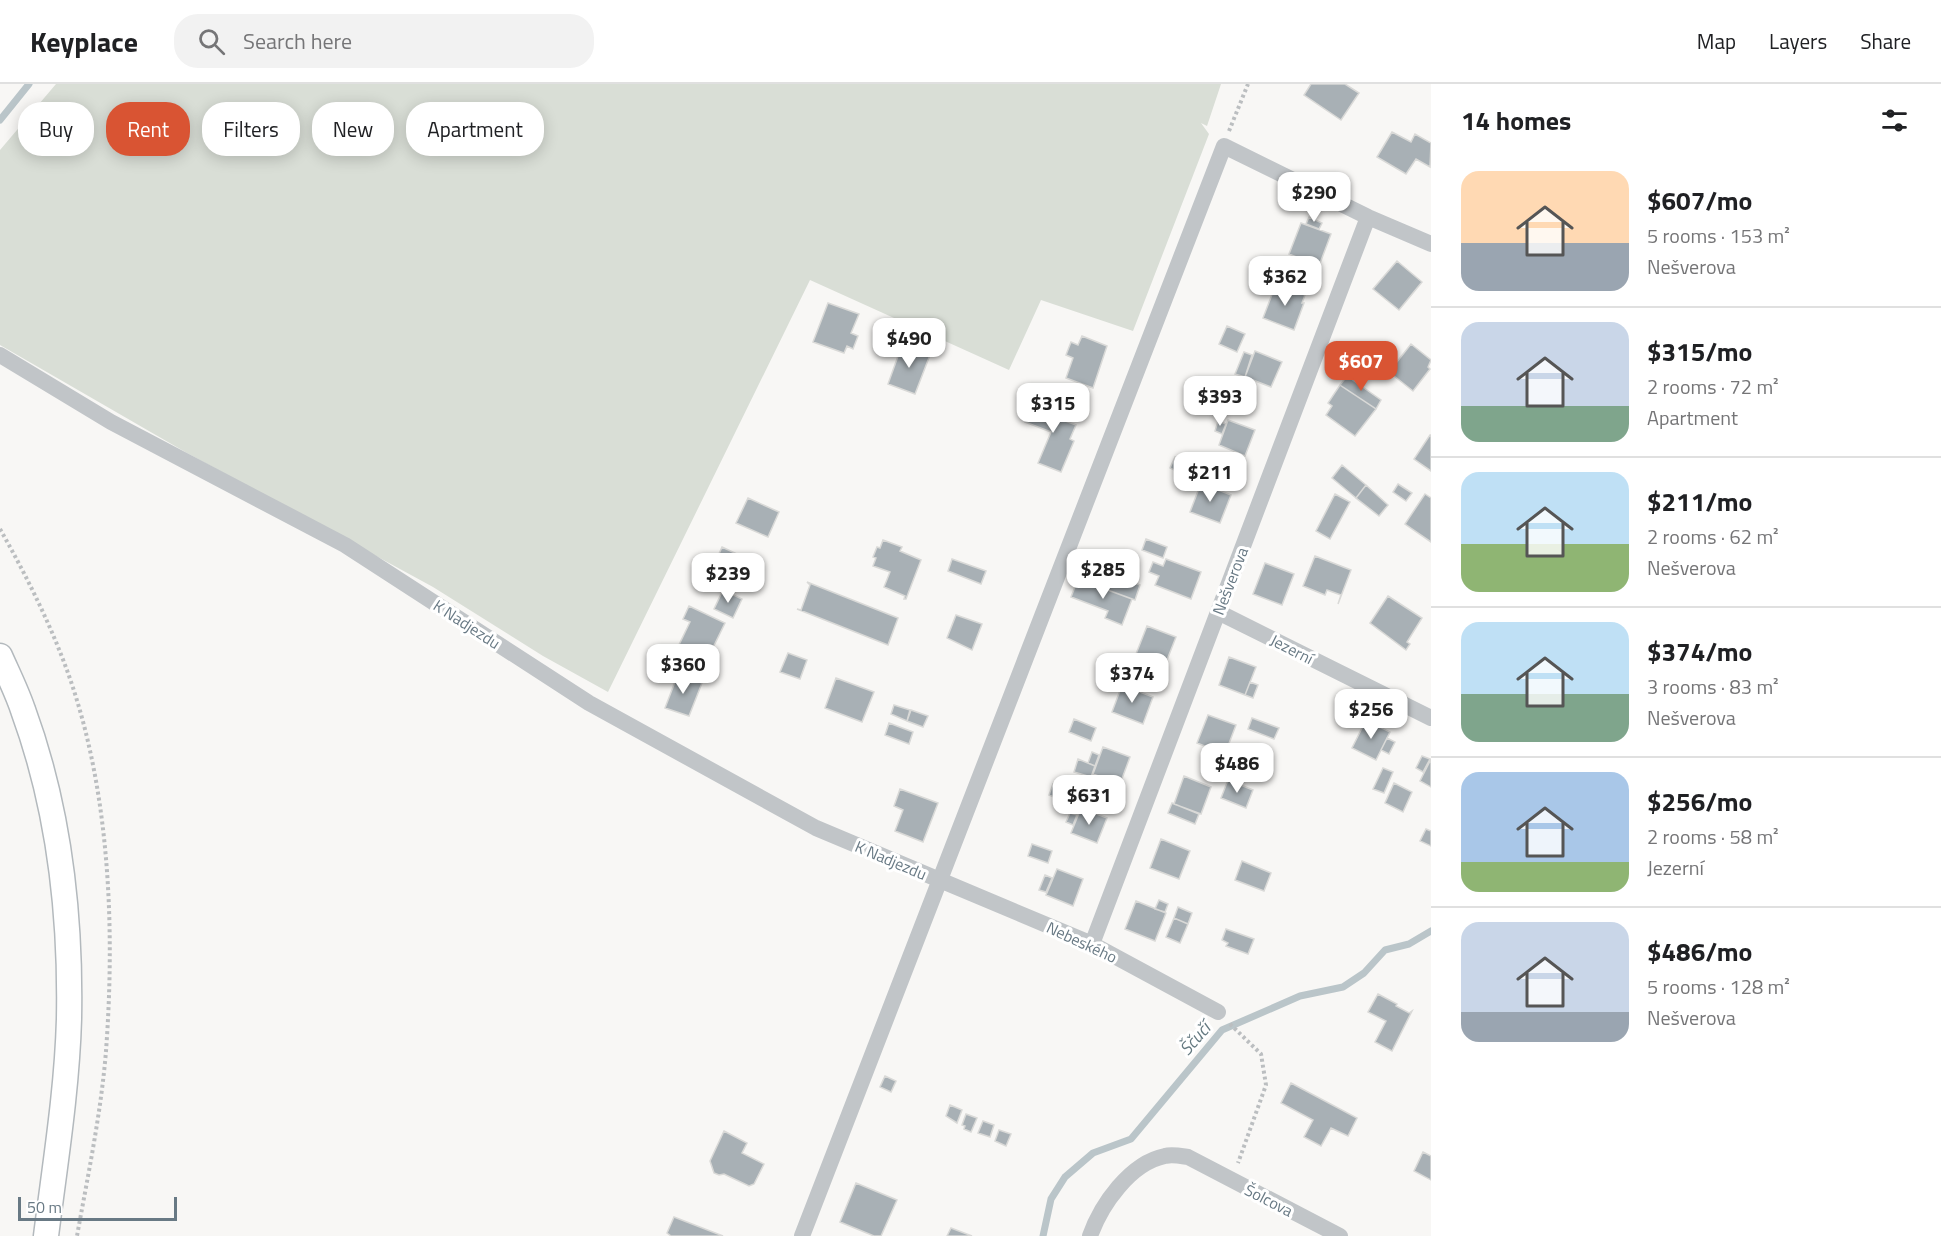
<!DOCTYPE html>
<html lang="en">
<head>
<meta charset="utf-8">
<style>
	body { margin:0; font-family:"Titillium Web",sans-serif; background:#f2f2f2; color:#202124; height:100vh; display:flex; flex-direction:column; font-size:22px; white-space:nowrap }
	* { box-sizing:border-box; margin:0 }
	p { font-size:20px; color:#757577 }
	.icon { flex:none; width:33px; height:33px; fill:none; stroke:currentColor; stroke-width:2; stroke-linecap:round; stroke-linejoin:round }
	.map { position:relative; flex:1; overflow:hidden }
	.drawer { display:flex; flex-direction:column; background:#fff; width:510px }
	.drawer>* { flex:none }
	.banner { position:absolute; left:18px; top:18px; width:570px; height:54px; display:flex; gap:12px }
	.scale { position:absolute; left:18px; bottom:15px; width:159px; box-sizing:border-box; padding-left:6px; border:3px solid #687984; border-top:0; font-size:16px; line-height:21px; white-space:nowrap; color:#687984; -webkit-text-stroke:4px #fff; paint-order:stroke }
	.price { position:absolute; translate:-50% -51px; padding:0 14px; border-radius:12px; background:#fff; color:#222; font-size:20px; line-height:39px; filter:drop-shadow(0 2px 3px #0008) }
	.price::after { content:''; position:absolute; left:50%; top:36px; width:18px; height:14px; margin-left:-9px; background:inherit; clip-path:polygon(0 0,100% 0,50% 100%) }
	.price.on { background:#d95433; color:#fff }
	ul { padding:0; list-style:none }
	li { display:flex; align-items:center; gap:18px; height:150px; padding:0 30px }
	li+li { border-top:2px solid #e0e0e0 }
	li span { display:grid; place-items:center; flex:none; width:168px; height:120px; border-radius:18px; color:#555 }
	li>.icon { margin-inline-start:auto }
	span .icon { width:72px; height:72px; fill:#fffc; stroke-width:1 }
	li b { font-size:26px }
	h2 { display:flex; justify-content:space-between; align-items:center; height:72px; padding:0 30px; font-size:26px }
	.pill { padding:0 21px; border-radius:24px; background:#fff; box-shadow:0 3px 15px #0003; font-size:21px; line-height:54px }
	.pill.on { background:#d95433; color:#fff }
	header { display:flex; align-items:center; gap:36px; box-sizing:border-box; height:84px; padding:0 30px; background:#fff; border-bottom:2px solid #e0e0e0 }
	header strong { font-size:28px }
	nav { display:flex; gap:33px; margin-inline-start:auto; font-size:21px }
	.search { width:420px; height:54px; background:#f2f2f2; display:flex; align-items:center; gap:15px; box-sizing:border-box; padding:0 21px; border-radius:24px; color:#757577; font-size:22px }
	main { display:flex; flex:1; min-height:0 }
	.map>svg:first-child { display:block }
	.green { fill:#d9ded6 }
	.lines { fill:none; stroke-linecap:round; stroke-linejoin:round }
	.stream { stroke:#bac5c9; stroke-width:7 }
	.building { fill:#a8b0b5; stroke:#d9d9d7; stroke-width:1.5 }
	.secondary-casing { stroke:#b3b9bd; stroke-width:27 }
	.path { stroke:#bbbec0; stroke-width:4; stroke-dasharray:3 3; stroke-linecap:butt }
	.minor { stroke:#c1c5c8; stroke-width:16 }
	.secondary { stroke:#fff; stroke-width:24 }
	.labels { text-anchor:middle; stroke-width:6; stroke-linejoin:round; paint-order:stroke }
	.street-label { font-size:16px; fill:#687984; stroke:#fff }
	.water-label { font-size:18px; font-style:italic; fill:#647980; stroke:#fff }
</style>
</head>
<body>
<header>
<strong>Keyplace</strong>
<div class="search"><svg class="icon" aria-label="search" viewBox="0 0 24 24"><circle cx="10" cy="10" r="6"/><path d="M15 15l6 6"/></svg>Search here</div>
<nav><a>Map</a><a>Layers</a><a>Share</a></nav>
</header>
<main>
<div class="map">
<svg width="1431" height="1152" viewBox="0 0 1431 1152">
	<rect width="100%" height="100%" fill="#f8f7f5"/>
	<!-- green -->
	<path class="green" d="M 56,0 L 1221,0 L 1207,42 L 1201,39 L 1209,50 L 1133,247 L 1041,216 L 1009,286 L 810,196 L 608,608 L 543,572 L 433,503 L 187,369 L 0,261 L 0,66 Z"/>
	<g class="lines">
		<!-- stream -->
		<path class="stream" d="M 0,36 L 29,0
			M 1043,1152 L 1051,1115 L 1065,1093 L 1093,1069 L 1131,1055 L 1222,946 L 1300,912 L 1343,903 L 1364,889 L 1385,866 L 1409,860 L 1431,847"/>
	</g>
	<!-- building -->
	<path class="building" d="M 1311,0 L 1345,0 L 1359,9 L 1341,36 L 1304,11 Z
		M 1392,48 L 1411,58 L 1415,50 L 1431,59 L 1430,83 L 1416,75 L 1406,90 L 1377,73 Z
		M 1309,133 L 1322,139 L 1319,145 L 1306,140 Z
		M 1301,139 L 1331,150 L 1319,182 L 1289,170 Z
		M 1397,177 L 1422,198 L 1399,226 L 1373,205 Z
		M 1276,200 L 1305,211 L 1302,219 L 1304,219 L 1294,246 L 1263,234 Z
		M 828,219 L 859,230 L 851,249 L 858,252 L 853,265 L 847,262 L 844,269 L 813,258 Z
		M 1227,242 L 1245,250 L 1237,268 L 1219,260 Z
		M 1082,252 L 1107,262 L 1093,304 L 1066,294 L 1073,274 L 1066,271 L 1071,258 L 1078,261 Z
		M 1411,260 L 1431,276 L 1428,283 L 1430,285 L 1413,307 L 1389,288 Z
		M 902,261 L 930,271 L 915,310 L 888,300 Z
		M 1255,267 L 1282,278 L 1271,303 L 1245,293 Z
		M 1244,268 L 1252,271 L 1245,293 L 1235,290 Z
		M 1347,292 L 1381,316 L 1376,325 L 1340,301 Z
		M 1340,301 L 1376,325 L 1355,352 L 1326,331 L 1332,322 L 1328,319 Z
		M 1201,307 L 1221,316 L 1216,328 L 1195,318 Z
		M 1035,316 L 1066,328 L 1063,336 L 1076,341 L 1070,355 L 1074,357 L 1061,388 L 1038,379 L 1051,348 L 1025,338 Z
		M 1228,336 L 1255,346 L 1245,372 L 1219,361 Z
		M 1218,337 L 1226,340 L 1222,350 L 1215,347 Z
		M 1430,351 L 1431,351 L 1431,387 L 1414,375 Z
		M 1175,373 L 1197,383 L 1191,394 L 1170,384 Z
		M 1342,381 L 1366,401 L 1356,414 L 1332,394 Z
		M 1201,399 L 1231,411 L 1220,439 L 1190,428 Z
		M 1398,400 L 1412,409 L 1406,417 L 1393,408 Z
		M 1366,401 L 1388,421 L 1379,432 L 1356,414 Z
		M 1335,410 L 1350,418 L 1330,455 L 1316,447 Z
		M 1425,410 L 1431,414 L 1431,458 L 1405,440 Z
		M 748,414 L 779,428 L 768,453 L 736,439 Z
		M 1146,455 L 1167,463 L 1163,474 L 1142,466 Z
		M 883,456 L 902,463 L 900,467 L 921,476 L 906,515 L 904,515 L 905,512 L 884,503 L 890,488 L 873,482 L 876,474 L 873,473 L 877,463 L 880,464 Z
		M 722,463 L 752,477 L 741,500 L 712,486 Z
		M 1315,472 L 1351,486 L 1338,520 L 1341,511 L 1327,506 L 1325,511 L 1303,502 Z
		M 952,475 L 986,487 L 981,500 L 948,487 Z
		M 1166,475 L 1201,488 L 1191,515 L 1155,501 L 1159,492 L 1149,488 L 1153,478 L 1163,482 Z
		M 1265,479 L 1294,490 L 1282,521 L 1253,510 Z
		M 1111,490 L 1140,501 L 1135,516 L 1105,505 Z
		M 1078,495 L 1132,515 L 1122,541 L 1105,534 L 1108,527 L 1071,513 Z
		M 807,498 L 898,534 L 888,561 L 797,525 L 801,526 L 810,501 Z
		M 723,506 L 742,515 L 733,534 L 714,525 Z
		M 1388,512 L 1422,534 L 1407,558 L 1410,560 L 1406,566 L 1370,539 Z
		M 689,522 L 725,539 L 705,580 L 676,567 L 690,538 L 683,535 Z
		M 956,531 L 982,540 L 972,566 L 947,554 Z
		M 1147,542 L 1176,553 L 1165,581 L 1136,570 Z
		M 788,569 L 807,576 L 800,595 L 780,588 Z
		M 1229,573 L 1256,583 L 1245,611 L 1219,601 Z
		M 678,590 L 702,599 L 689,632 L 665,624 Z
		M 836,594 L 874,608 L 862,638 L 825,624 Z
		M 1250,598 L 1258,601 L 1253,614 L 1245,611 Z
		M 1122,601 L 1153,613 L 1143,640 L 1112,628 Z
		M 894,621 L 910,626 L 907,637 L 891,630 Z
		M 911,626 L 928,632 L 923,643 L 907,637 Z
		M 1208,631 L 1236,641 L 1225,670 L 1197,659 Z
		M 1252,634 L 1279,644 L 1274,655 L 1248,645 Z
		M 1074,635 L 1096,644 L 1091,657 L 1069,648 Z
		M 1366,636 L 1390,648 L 1376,676 L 1352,664 Z
		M 889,639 L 913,648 L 909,660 L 885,651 Z
		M 1387,654 L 1395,658 L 1389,670 L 1381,666 Z
		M 1103,663 L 1130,673 L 1120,700 L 1093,690 Z
		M 1092,668 L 1099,671 L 1095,682 L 1088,679 Z
		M 1422,672 L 1430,675 L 1423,688 L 1416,684 Z
		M 1078,675 L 1095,682 L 1091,693 L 1074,688 Z
		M 1431,675 L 1431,703 L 1420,697 Z
		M 1383,684 L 1393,688 L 1384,709 L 1373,705 Z
		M 1184,692 L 1211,703 L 1201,730 L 1174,720 Z
		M 1228,696 L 1253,706 L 1246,724 L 1221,714 Z
		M 1394,699 L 1412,708 L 1403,728 L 1385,719 Z
		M 1053,700 L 1074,708 L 1070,719 L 1049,711 Z
		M 900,705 L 938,719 L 923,758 L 895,747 L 903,726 L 894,722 Z
		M 1172,719 L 1199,730 L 1195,740 L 1168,729 Z
		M 1081,724 L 1107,734 L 1097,759 L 1071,749 Z
		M 1070,729 L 1077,731 L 1073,741 L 1066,738 Z
		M 1426,745 L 1431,747 L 1431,762 L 1420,757 Z
		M 1161,755 L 1190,767 L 1179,795 L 1150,784 Z
		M 1032,760 L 1052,767 L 1048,779 L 1028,772 Z
		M 1242,777 L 1271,789 L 1264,807 L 1235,796 Z
		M 1057,785 L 1083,795 L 1073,822 L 1046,811 Z
		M 1045,791 L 1052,794 L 1046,808 L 1039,806 Z
		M 1159,816 L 1168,820 L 1165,828 L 1155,825 Z
		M 1136,817 L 1166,829 L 1155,857 L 1125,845 Z
		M 1178,823 L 1192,829 L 1188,840 L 1174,834 Z
		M 1174,834 L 1188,840 L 1180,859 L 1166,853 Z
		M 1226,845 L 1254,855 L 1248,870 L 1226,862 L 1228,859 L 1222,856 Z
		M 1378,910 L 1397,920 L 1396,922 L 1409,929 L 1412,927 L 1392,967 L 1375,958 L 1386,937 L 1368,928 Z
		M 885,992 L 896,997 L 891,1008 L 880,1003 Z
		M 1291,999 L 1357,1034 L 1348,1052 L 1331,1044 L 1321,1062 L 1304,1053 L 1313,1036 L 1281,1019 Z
		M 950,1021 L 962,1026 L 957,1039 L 946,1032 Z
		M 966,1030 L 977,1034 L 971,1048 L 964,1045 L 965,1042 L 962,1041 Z
		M 983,1037 L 994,1041 L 990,1053 L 978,1049 Z
		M 999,1046 L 1011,1050 L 1006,1062 L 995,1057 Z
		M 724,1047 L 747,1059 L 742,1069 L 764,1080 L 754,1100 L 749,1102 L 724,1090 L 719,1091 L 714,1089 L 710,1077 Z
		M 1423,1068 L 1431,1072 L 1431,1096 L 1414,1087 Z
		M 856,1099 L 897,1116 L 881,1152 L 874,1152 L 840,1138 Z
		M 674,1133 L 723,1152 L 671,1152 L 667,1149 Z
		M 951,1144 L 972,1152 L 947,1152 Z"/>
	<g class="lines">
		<!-- secondary casing -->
		<g class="secondary-casing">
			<path id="secondary" d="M 0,572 C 8,590 17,608 23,626 C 59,724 71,831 69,935 C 67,1007 55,1080 46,1152"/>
		</g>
		<!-- path -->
		<path class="path" d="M 1229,47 L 1248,0
			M 0,445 C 26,491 50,539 68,589 C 110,707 115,844 106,967 C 101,1029 88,1091 77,1152
			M 1230,940 L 1261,970 L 1266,1001 L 1238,1079"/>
		<!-- minor -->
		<path class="minor" d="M 0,271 L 111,338 L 345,461 L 589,619 L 816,744 L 1092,860 L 1218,928
			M 1218,528 L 1431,634
			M 1092,860 L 1368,133
			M 802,1152 L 1224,62 L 1368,133 L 1431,160
			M 1090,1152 C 1101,1121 1130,1079 1165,1072 C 1172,1070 1181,1072 1188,1073 L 1340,1152"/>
		<!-- secondary -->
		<use href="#secondary" class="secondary"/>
	</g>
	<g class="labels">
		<!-- street labels -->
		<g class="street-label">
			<text transform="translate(1230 497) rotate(-69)" y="6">Nešverova</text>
			<text transform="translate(467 540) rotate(33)" y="6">K Nadjezdu</text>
			<text transform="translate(1292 565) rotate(27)" y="6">Jezerní</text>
			<text transform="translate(891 776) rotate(23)" y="6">K Nadjezdu</text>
			<text transform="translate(1082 858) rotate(25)" y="6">Nebeského</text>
			<text transform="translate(1269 1116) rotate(27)" y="6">Šolcova</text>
		</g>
		<!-- water labels -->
		<g class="water-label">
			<text transform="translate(1195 955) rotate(-49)" y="6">Ščučí</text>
		</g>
	</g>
</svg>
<div class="scale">50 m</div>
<b class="price" style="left:1314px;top:139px">$290</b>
<b class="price" style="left:1285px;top:223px">$362</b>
<b class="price" style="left:909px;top:285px">$490</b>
<b class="price on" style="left:1361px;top:308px">$607</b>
<b class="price" style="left:1220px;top:343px">$393</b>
<b class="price" style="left:1053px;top:350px">$315</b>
<b class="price" style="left:1210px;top:419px">$211</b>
<b class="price" style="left:1103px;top:516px">$285</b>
<b class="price" style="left:728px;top:520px">$239</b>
<b class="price" style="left:683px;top:611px">$360</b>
<b class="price" style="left:1132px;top:620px">$374</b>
<b class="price" style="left:1371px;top:656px">$256</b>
<b class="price" style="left:1237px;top:710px">$486</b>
<b class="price" style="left:1089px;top:742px">$631</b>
<div class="banner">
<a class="pill">Buy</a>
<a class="pill on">Rent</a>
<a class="pill">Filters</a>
<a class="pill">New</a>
<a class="pill">Apartment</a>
</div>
</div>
<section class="drawer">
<h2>14 homes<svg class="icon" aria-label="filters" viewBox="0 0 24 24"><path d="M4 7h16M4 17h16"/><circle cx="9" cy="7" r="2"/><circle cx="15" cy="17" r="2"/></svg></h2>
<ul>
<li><span style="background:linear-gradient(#ffd9b3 60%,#9aa5b1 0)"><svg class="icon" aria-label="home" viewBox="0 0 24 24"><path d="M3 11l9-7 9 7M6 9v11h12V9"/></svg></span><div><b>$607/mo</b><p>5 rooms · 153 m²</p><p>Nešverova</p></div></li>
<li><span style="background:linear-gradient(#c9d6e8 70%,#7fa58c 0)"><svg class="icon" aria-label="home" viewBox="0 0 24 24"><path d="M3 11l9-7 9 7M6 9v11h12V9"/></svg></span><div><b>$315/mo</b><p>2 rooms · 72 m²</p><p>Apartment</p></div></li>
<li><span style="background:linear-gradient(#bfe0f5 60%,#8fb573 0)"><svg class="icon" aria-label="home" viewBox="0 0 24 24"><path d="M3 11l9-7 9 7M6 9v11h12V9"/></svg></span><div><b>$211/mo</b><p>2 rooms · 62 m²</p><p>Nešverova</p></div></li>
<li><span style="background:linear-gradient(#bfe0f5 60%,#7fa58c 0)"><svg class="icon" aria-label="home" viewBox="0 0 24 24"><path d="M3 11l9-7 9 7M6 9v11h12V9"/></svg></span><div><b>$374/mo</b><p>3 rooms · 83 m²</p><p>Nešverova</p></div></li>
<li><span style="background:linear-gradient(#a9c7e8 75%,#8fb573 0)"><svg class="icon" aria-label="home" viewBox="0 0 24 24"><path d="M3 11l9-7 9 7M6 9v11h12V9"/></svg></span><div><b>$256/mo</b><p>2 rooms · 58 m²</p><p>Jezerní</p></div></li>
<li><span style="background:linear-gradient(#c9d6e8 75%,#9aa5b1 0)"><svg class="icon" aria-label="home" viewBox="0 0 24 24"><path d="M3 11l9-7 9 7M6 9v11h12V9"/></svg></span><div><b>$486/mo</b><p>5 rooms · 128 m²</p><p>Nešverova</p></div></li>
</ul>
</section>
</main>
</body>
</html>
